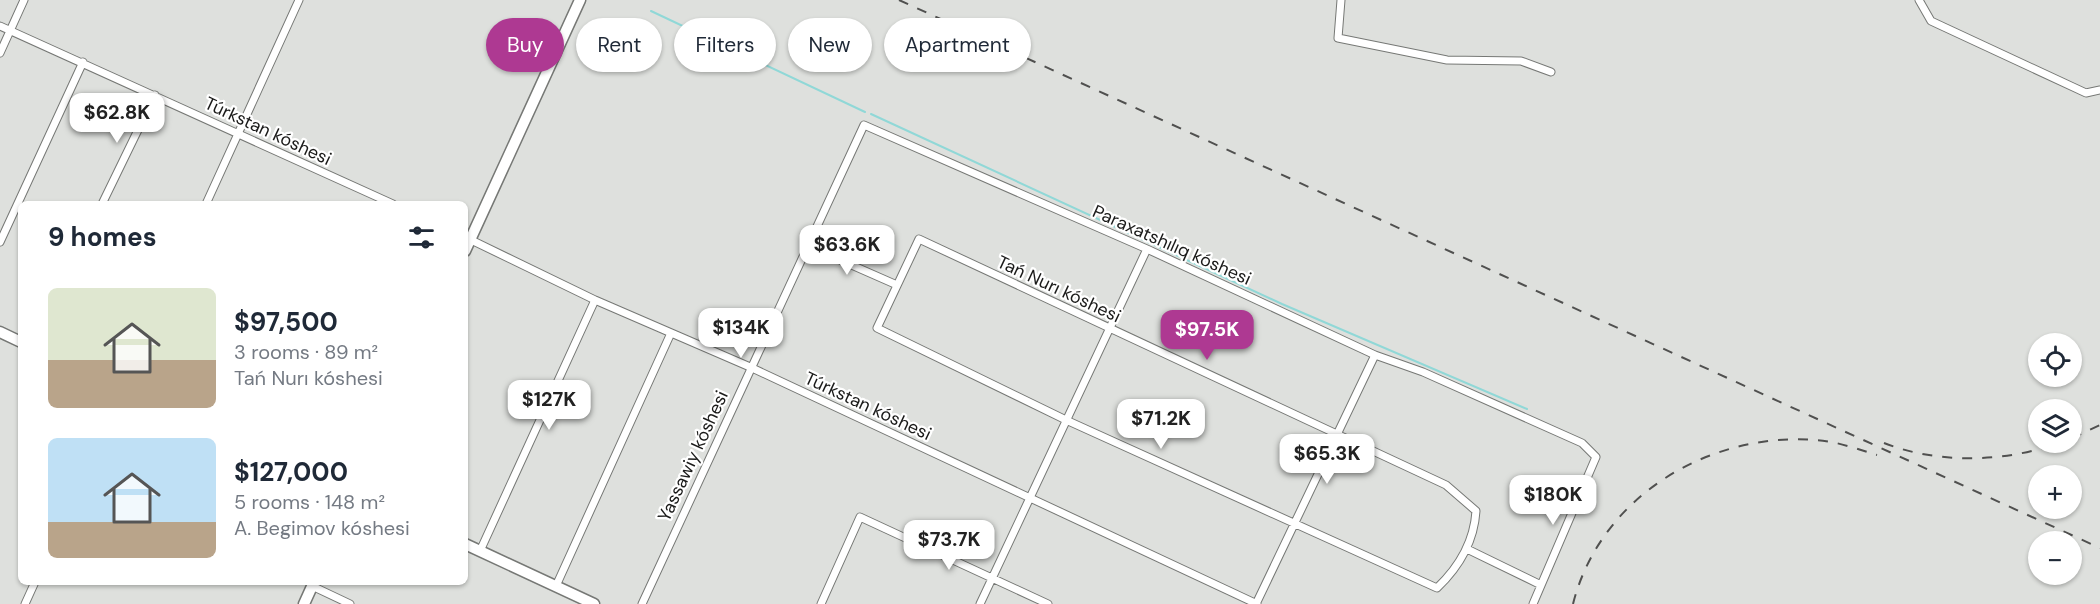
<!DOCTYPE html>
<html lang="en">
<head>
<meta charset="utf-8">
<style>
	body { margin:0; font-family:"DM Sans",sans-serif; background:#f2f2f3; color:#1f2937; height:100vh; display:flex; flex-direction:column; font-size:22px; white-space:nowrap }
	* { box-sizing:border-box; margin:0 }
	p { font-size:20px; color:#747a83 }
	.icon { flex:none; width:33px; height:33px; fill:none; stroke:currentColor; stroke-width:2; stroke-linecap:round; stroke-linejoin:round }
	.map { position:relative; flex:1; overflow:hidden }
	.details { position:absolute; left:18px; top:201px; width:450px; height:384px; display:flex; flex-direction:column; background:#fff; border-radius:9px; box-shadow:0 2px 4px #0004 }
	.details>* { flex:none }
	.hud { position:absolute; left:486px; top:18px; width:570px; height:54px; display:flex; gap:12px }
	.tools { position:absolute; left:2028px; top:333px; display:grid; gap:12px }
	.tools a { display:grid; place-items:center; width:54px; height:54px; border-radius:50%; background:#fff; box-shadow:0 2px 4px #0004; font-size:30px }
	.price { position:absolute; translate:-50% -51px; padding:0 14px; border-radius:12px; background:#fff; color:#222; font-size:20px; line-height:39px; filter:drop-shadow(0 2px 3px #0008) }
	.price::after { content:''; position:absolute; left:50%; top:36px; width:18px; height:14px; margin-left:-9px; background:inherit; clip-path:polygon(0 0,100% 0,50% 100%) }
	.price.current { background:#ae3992; color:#fff }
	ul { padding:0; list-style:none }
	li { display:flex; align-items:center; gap:18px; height:150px; padding:0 30px }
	li span { display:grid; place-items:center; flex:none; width:168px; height:120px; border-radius:9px; color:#555 }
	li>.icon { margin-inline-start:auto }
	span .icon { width:72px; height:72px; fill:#fffc; stroke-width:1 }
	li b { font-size:26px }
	h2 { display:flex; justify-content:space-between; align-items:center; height:72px; padding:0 30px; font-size:26px }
	.chip { padding:0 21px; border-radius:27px; background:#fff; box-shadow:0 2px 4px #0004; font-size:21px; line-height:54px }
	.chip.current { background:#ae3992; color:#fff }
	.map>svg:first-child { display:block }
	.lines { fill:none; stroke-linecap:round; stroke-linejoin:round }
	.stream { stroke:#90d8d7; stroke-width:2 }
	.street-casing { stroke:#767875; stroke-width:9 }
	.secondary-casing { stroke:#767875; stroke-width:13 }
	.street { stroke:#fff; stroke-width:7 }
	.secondary { stroke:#fff; stroke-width:10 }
	.rail { stroke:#50504f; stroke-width:2; stroke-dasharray:10 10; stroke-linecap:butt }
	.labels { text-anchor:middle; stroke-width:4.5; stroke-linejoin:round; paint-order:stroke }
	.street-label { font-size:18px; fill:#1a1a19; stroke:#fff }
</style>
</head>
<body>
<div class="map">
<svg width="2100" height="604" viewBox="0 0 2100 604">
	<rect width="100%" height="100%" fill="#dee0dd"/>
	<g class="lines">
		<!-- stream -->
		<path class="stream" d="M 651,11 L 865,112
			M 871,114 L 1282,304 L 1527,409"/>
		<!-- street casing -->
		<g class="street-casing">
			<path id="street" d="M 1341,0 L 1338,38 L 1447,60 L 1521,61 L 1551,72
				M 1919,0 L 1931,21 L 2086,93 L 2100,90
				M 0,26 L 393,204
				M 0,53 L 24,0
				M 102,204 L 155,95
				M 206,204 L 299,0
				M 465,237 L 595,300 L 750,367 L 1257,604
				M 919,239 L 1446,485 L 1476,511 C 1474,542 1459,567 1437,588 L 1066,420 L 877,328 Z
				M 0,242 L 83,62
				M 806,245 L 897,285
				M 1467,549 L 1541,585
				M 480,551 L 595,300
				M 312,586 L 350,604
				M 556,586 L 671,333
				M 25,604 L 35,582
				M 642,604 L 864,125 L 1147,249 L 1375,355 L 1423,372 L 1582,443 L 1596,457 L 1533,604
				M 821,604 L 860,517 L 1048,604
				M 980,604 L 1147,249
				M 1256,604 L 1375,355"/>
		</g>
		<!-- secondary casing -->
		<g class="secondary-casing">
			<path id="secondary" d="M 465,251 L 580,0
				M 0,332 L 21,342
				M 465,544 L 594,604
				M 304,604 L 314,582"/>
		</g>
		<!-- street -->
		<use href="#street" class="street"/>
		<!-- secondary -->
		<use href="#secondary" class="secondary"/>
		<!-- rail -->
		<path class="rail" d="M 899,0 L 2100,548
			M 2072,438 L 2100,425
			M 1884,443 C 1937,464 2007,463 2060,442
			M 1573,604 C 1600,497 1708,432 1815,440 C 1836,441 1857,449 1877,455"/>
	</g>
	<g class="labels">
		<!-- street labels -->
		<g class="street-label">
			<text transform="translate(268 131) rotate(25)" y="6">Túrkstan kóshesi</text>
			<text transform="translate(1172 245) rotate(24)" y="6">Paraxatshılıq kóshesi</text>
			<text transform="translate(1059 289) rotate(25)" y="6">Tań Nurı kóshesi</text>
			<text transform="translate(868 406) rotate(25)" y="6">Túrkstan kóshesi</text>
			<text transform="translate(693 456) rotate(-65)" y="6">Yassawiy kóshesi</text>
		</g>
	</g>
</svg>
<div class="tools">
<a><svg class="icon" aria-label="locate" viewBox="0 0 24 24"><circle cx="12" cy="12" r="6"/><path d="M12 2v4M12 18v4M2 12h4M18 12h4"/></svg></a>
<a><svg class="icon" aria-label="layers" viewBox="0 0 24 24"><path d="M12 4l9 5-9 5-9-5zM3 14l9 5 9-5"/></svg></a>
<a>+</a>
<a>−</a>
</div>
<b class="price" style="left:117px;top:144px">$62.8K</b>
<b class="price" style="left:847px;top:276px">$63.6K</b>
<b class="price" style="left:741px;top:359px">$134K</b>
<b class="price current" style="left:1207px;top:361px">$97.5K</b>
<b class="price" style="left:549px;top:431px">$127K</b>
<b class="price" style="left:1161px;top:450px">$71.2K</b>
<b class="price" style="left:1327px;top:485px">$65.3K</b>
<b class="price" style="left:1553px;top:526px">$180K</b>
<b class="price" style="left:949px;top:571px">$73.7K</b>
<div class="hud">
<a class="chip current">Buy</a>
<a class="chip">Rent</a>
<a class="chip">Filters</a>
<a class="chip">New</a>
<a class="chip">Apartment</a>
</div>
<section class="details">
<h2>9 homes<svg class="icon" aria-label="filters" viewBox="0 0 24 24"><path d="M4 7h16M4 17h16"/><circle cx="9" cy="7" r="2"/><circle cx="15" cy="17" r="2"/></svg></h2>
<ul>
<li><span style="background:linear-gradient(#dfe7d0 60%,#b9a48a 0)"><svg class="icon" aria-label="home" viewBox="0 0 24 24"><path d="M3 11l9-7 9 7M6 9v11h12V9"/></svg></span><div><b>$97,500</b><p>3 rooms · 89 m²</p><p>Tań Nurı kóshesi</p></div></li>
<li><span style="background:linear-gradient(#bfe0f5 70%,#b9a48a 0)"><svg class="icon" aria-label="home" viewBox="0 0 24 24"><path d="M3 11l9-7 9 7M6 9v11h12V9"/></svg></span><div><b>$127,000</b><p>5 rooms · 148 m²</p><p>A. Begimov kóshesi</p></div></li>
</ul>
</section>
</div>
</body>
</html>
